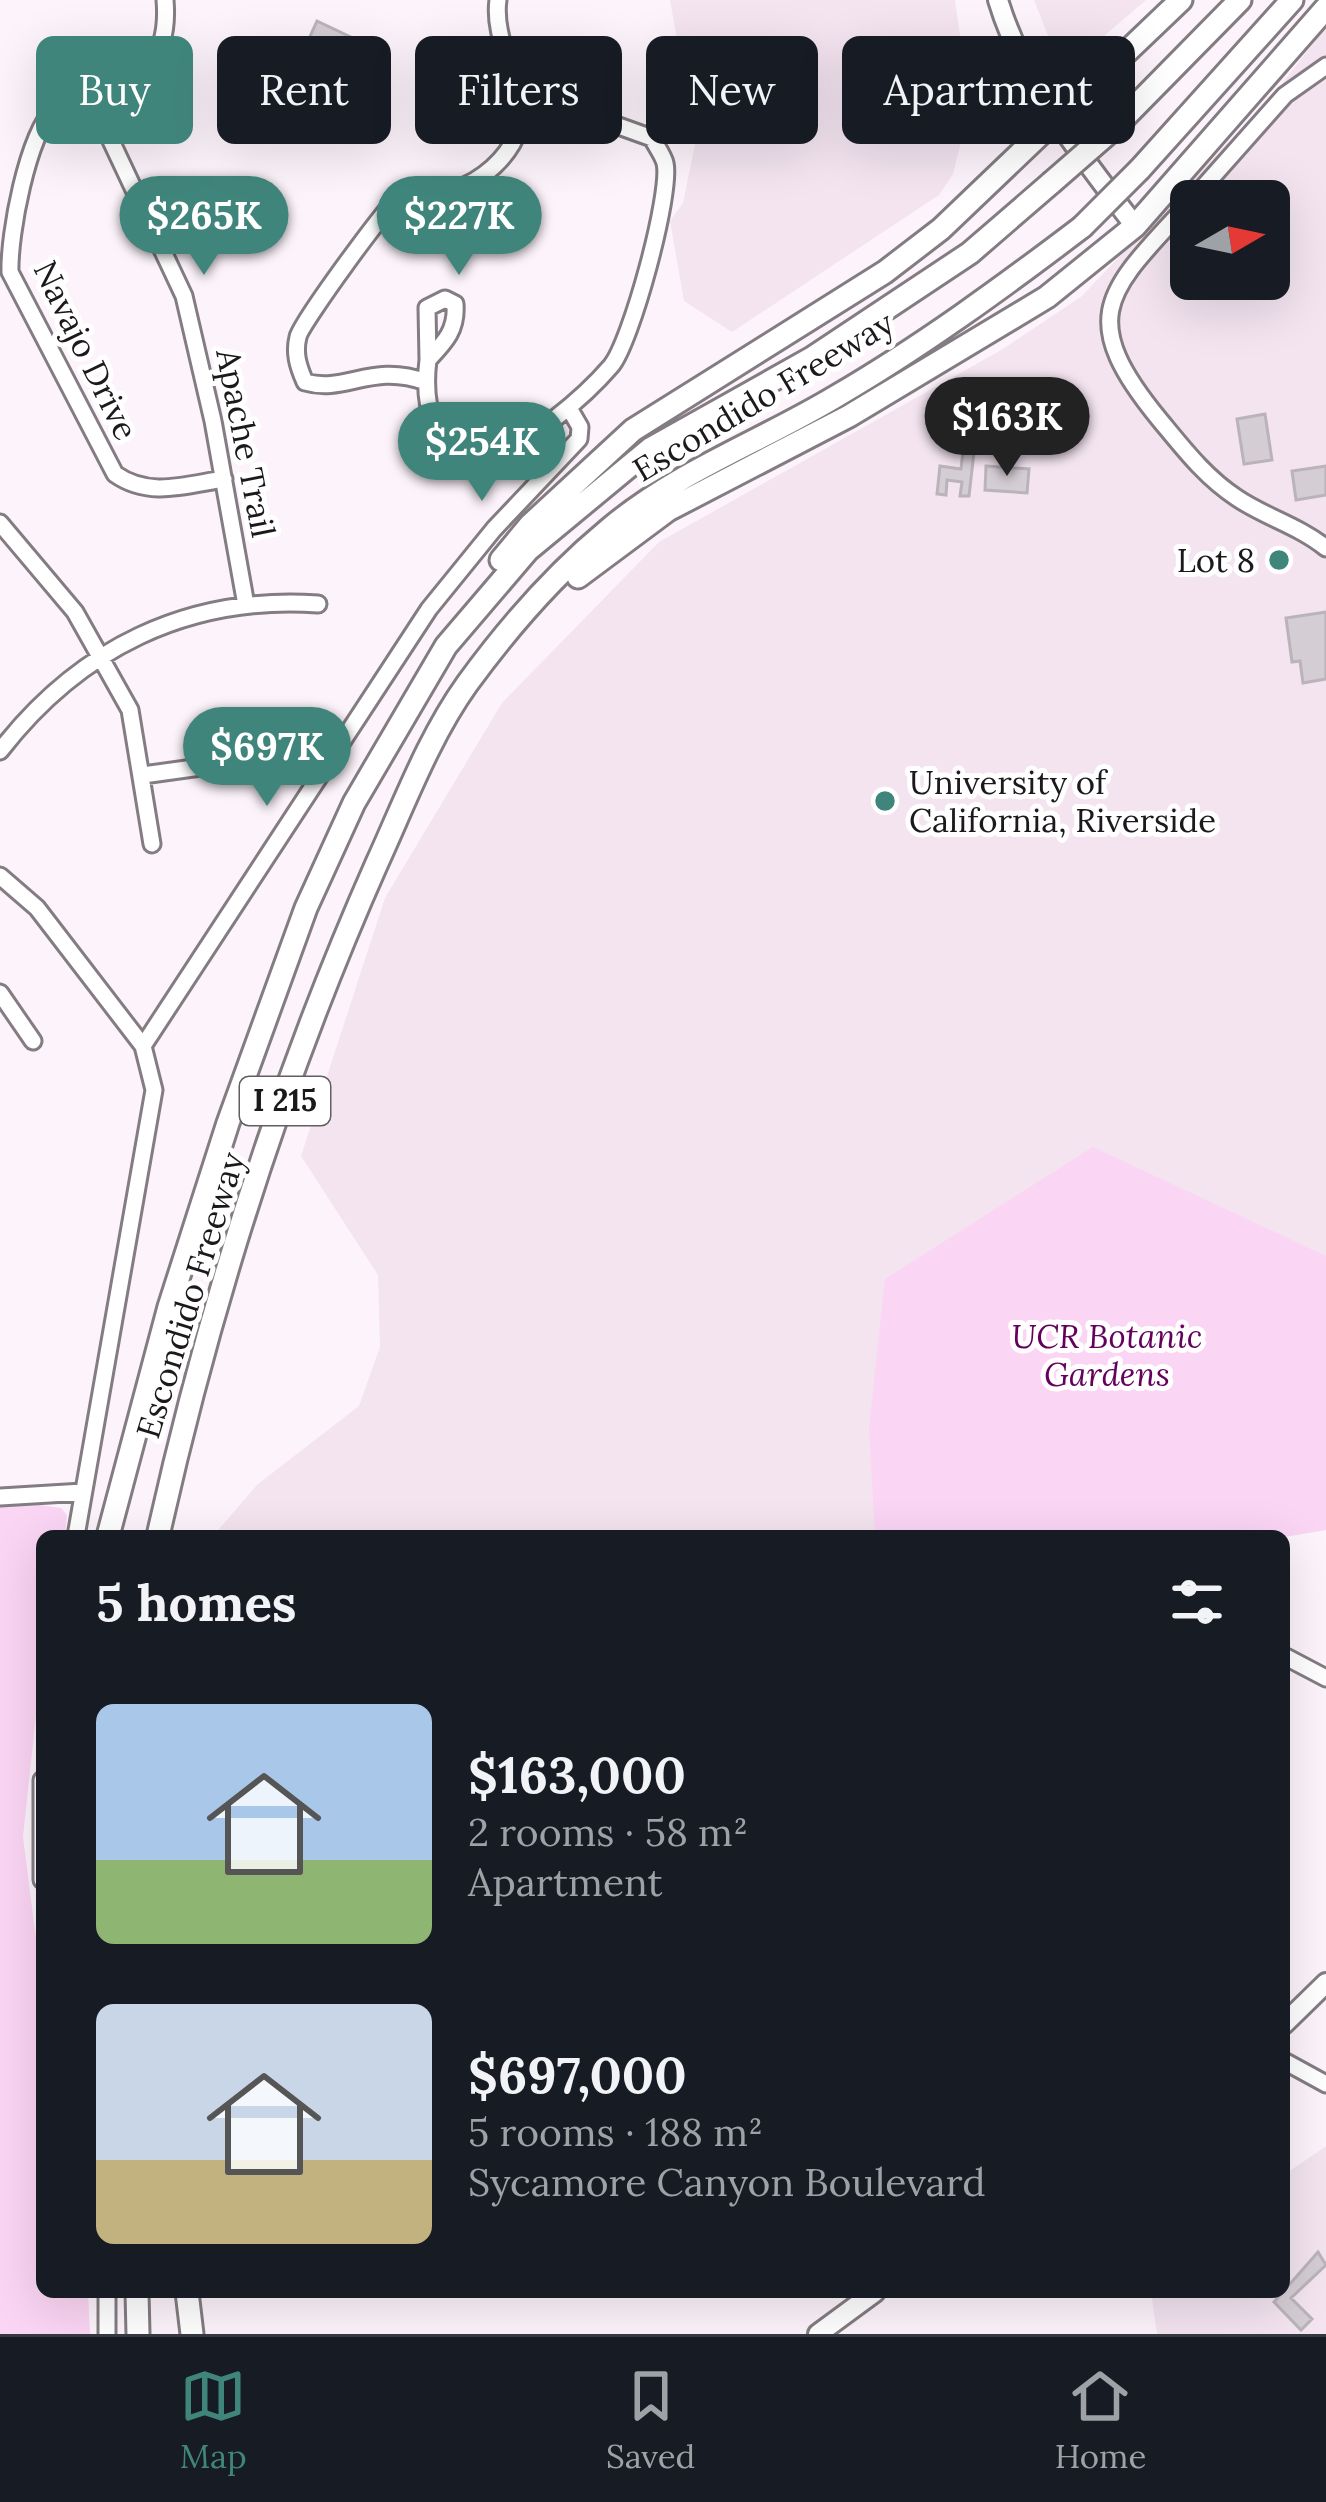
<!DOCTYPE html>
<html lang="en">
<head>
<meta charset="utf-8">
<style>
	body { margin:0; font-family:Lora,serif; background:#242831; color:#f1f3f6; height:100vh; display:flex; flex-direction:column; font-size:45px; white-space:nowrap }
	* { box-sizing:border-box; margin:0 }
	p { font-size:39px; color:#9ea1a6 }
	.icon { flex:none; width:66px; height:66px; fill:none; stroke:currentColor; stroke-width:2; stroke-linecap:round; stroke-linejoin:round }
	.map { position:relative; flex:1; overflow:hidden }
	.drawer { position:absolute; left:36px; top:1530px; width:1254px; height:768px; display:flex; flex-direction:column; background:#171b24; border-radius:18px; box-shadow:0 12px 48px #0002 }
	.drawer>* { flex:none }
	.banner { position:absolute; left:36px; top:36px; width:1254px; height:108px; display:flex; gap:24px }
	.needle { width:78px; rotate:81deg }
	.fabs { position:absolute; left:1170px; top:180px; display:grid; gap:24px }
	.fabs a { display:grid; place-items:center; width:120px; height:120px; border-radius:18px; background:#171b24; box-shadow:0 12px 48px #0002; font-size:60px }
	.price { position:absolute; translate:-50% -102px; padding:0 27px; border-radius:42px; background:#40857b; color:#fff; font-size:39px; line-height:78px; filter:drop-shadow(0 3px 6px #0008) }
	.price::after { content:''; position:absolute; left:50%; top:72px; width:36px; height:27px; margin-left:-18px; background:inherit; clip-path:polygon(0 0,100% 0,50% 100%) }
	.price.selected { background:#222; color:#fff }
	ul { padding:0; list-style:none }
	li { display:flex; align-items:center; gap:36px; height:300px; padding:0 60px }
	li span { display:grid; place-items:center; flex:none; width:336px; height:240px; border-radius:18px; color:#555 }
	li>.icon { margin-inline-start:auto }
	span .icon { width:144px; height:144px; fill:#fffc; stroke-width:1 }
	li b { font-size:51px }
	h2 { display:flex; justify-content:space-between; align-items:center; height:144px; padding:0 60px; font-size:51px }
	.tag { padding:0 42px; border-radius:18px; background:#171b24; box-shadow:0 12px 48px #0002; font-size:42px; line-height:108px }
	.tag.selected { background:#40857b; color:#fff }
	.tabs { display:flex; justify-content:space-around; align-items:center; height:168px; border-top:3px solid #363941; background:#171b24; font-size:33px; color:#9ea1a6 }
	.tabs a { display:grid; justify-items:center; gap:6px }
	.tabs .selected { color:#40857b }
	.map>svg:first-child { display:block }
	.built { fill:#f3e4f0; fill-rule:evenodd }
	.green { fill:#fbd5f4 }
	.building { fill:#d5cdd4; stroke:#bbb3ba; stroke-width:3 }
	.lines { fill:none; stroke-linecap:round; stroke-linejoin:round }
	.minor-casing { stroke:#837c82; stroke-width:21 }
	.major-casing { stroke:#837c82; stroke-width:24 }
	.highway-casing { stroke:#837c82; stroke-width:27 }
	.minor { stroke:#fff; stroke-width:15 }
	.major { stroke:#fff; stroke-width:18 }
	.highway { stroke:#fff; stroke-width:21 }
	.highway-bridge-casing { stroke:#837c82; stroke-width:27; stroke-linecap:butt }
	.highway-bridge { stroke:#fff; stroke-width:21 }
	.poi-dot { fill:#40857b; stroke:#fff; stroke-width:4.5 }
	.labels { text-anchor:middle; stroke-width:10; stroke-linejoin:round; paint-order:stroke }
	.shield { fill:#fff; stroke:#605e60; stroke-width:3 }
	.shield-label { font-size:30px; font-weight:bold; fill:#1c191c }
	.street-label { font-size:33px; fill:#1c191c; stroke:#fff }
	.poi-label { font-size:33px; fill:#1c191c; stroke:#fff; text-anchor:end }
	.park-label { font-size:33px; font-style:italic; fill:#64015c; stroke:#fff }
</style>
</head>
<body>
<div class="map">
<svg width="1326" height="2334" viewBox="0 0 1326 2334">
	<rect width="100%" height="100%" fill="#fdf4fb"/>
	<!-- built -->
	<path class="built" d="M 670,0 L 955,0 L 970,106 L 953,174 L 939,195 L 732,332 L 684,301 L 670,221 L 683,203 L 695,144 Z
		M 1034,0 L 1146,0 L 1076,60 L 1052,46 Z
		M 1326,27 L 1326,1530 L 1284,1537 L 213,1536 L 258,1484 L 359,1406 L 380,1347 L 378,1275 L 301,1156 L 385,898 L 502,703 L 659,542 L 1003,349 L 1082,296 L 1274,94 ZM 1191,201 L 1269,201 L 1269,279 L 1191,279 Z
		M 1326,2146 L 1326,2334 L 1157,2334 L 1151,2292 L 1284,2292 L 1284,2175 Z"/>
	<!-- green -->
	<path class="green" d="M 1093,1147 L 1326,1256 L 1326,1530 L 1284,1537 L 875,1536 L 869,1428 L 885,1279 Z
		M 33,1504 L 61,1508 L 67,1515 L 65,1536 L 42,1536 L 42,1660 L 23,1837 L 42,1985 L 42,2292 L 88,2292 L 90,2334 L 0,2334 L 0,1507 Z"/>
	<!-- building -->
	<path class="building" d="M 317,21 L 359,41 L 350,60 L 347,59 L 329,80 L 315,77 L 305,66 L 311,43 L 308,41 Z
		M 1265,414 L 1272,460 L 1244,464 L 1237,419 Z
		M 963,451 L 974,452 L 969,496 L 960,496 L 962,482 L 947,480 L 946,495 L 937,494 L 940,466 L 961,469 Z
		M 986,466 L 1029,469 L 1027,493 L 985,490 Z
		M 1326,466 L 1326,495 L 1296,500 L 1292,471 Z
		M 1326,612 L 1326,679 L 1303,683 L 1300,661 L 1292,662 L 1286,618 Z
		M 1318,2252 L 1326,2265 L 1291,2298 L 1312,2319 L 1301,2330 L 1274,2302 Z"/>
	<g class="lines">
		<!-- minor casing -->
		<g class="minor-casing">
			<path id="minor" d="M 165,0 C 170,59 143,83 89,94 L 184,296 L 213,421 L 246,605
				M 89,94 C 78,98 62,101 54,109 C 27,137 9,234 10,272 L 115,474 C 149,498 185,485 224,479
				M 1191,201 C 1111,289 1072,313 1159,419 C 1183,448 1205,477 1237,498 C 1265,517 1299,526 1326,548
				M 1191,201 L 1285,95 L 1326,66
				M 428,360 L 427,308 L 445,299 L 455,304 C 457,330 445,342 428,360 C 422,408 435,455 483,470 C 528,439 576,407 611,366 C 631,343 672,192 665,163 C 663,155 656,146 652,138 L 513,88
				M 426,382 C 371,362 346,394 305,382 C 298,366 294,353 298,337 C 301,323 391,200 400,196 C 415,189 431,192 446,191 C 472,188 499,166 512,144 C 536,102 491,47 498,0
				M 0,523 L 75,612 L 130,710 L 152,844
				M 0,751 C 79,649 187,595 318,604
				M 143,775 L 222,764
				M 0,876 L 37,908 L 143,1046 L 154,1090 L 76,1536
				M 0,993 L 33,1041
				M 143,1046 L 429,609 L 494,529 L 579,439 L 580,427 L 569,408
				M 0,1497 L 83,1492
				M 1286,1657 L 1326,1678
				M 42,1780 L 42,1880
				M 1284,2061 L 1326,2084
				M 107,2292 L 107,2334"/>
		</g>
		<!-- major casing -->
		<g class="major-casing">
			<path id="major" d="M 998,0 C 1024,86 1081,155 1135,226
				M 1284,2024 L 1326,1983
				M 818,2334 L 875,2292"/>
		</g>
		<!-- highway casing -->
		<g class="highway-casing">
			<path id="highway" d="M 1113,129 L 1240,0
				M 1140,169 L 1292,0
				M 501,560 L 530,525 L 633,430 L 885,272 L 941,229 L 1181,0
				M 578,577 L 668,510 L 849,416 L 1047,297 L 1135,226 L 1326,8
				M 108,1536 L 169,1307 L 228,1123 L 306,908 L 354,803 L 446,646 L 528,550 L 650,449 L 812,358 L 970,253 L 1051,183
				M 158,1536 C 209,1307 282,1077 377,863 C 404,804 429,737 467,684 C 507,629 556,573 608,530 C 676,472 760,442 835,397 C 921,347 1003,287 1082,227
				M 137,2292 L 138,2334
				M 187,2292 L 192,2334"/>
		</g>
		<!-- minor -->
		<use href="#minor" class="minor"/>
		<!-- major -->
		<use href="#major" class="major"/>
		<!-- highway -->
		<use href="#highway" class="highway"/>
		<!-- highway-bridge casing -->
		<g class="highway-bridge-casing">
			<path id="highway-bridge" d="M 1051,183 L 1113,129
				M 1082,227 L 1140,169"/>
		</g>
		<!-- highway-bridge -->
		<use href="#highway-bridge" class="highway-bridge"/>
	</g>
	<!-- markers -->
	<g class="poi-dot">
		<circle cx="1279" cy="560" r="12"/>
		<circle cx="885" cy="801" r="12"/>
	</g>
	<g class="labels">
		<!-- shield labels -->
		<rect class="shield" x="240" y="1077" width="90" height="48" rx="9"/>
		<g class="shield-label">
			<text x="285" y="1111">I 215</text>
		</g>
		<!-- street labels -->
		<g class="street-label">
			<text transform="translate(86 350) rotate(64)" y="12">Navajo Drive</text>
			<text transform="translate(763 396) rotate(-31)" y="12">Escondido Freeway</text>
			<text transform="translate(246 443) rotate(79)" y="12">Apache Trail</text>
			<text transform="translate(190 1295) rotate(-73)" y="12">Escondido Freeway</text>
		</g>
		<!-- poi labels -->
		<g class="poi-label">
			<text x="1255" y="572">Lot 8</text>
			<text x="909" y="794" text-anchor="start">University of<tspan x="909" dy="38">California, Riverside</tspan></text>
		</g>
		<!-- park labels -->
		<g class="park-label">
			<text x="1107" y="1348">UCR Botanic<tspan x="1107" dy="38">Gardens</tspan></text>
		</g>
	</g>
</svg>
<div class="fabs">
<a><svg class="needle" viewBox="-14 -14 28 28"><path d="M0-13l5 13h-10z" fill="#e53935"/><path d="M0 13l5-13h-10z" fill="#9ea1a6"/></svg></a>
</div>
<b class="price" style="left:204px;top:278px">$265K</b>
<b class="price" style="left:459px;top:278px">$227K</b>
<b class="price selected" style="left:1007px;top:479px">$163K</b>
<b class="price" style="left:482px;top:504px">$254K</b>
<b class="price" style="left:267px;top:809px">$697K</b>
<div class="banner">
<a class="tag selected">Buy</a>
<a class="tag">Rent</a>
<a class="tag">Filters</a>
<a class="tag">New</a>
<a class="tag">Apartment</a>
</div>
<section class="drawer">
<h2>5 homes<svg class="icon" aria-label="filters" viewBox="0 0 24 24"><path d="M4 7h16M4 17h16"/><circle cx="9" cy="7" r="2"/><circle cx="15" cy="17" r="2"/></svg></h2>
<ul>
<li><span style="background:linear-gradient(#a9c7e8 65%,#8fb573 0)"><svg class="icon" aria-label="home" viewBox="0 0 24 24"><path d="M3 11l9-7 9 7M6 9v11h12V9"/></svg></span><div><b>$163,000</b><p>2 rooms · 58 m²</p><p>Apartment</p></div></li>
<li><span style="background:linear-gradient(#c9d6e8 65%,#c2b280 0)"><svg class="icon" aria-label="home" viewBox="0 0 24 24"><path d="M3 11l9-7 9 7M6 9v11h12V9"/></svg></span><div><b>$697,000</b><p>5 rooms · 188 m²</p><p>Sycamore Canyon Boulevard</p></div></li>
</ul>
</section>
</div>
<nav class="tabs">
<a class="selected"><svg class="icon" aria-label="map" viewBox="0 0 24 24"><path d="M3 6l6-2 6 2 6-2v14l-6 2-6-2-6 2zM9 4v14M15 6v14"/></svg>Map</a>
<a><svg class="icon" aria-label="saved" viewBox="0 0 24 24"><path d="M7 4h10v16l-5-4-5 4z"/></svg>Saved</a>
<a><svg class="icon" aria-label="home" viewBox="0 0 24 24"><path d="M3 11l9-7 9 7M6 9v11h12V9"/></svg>Home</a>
</nav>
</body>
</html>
